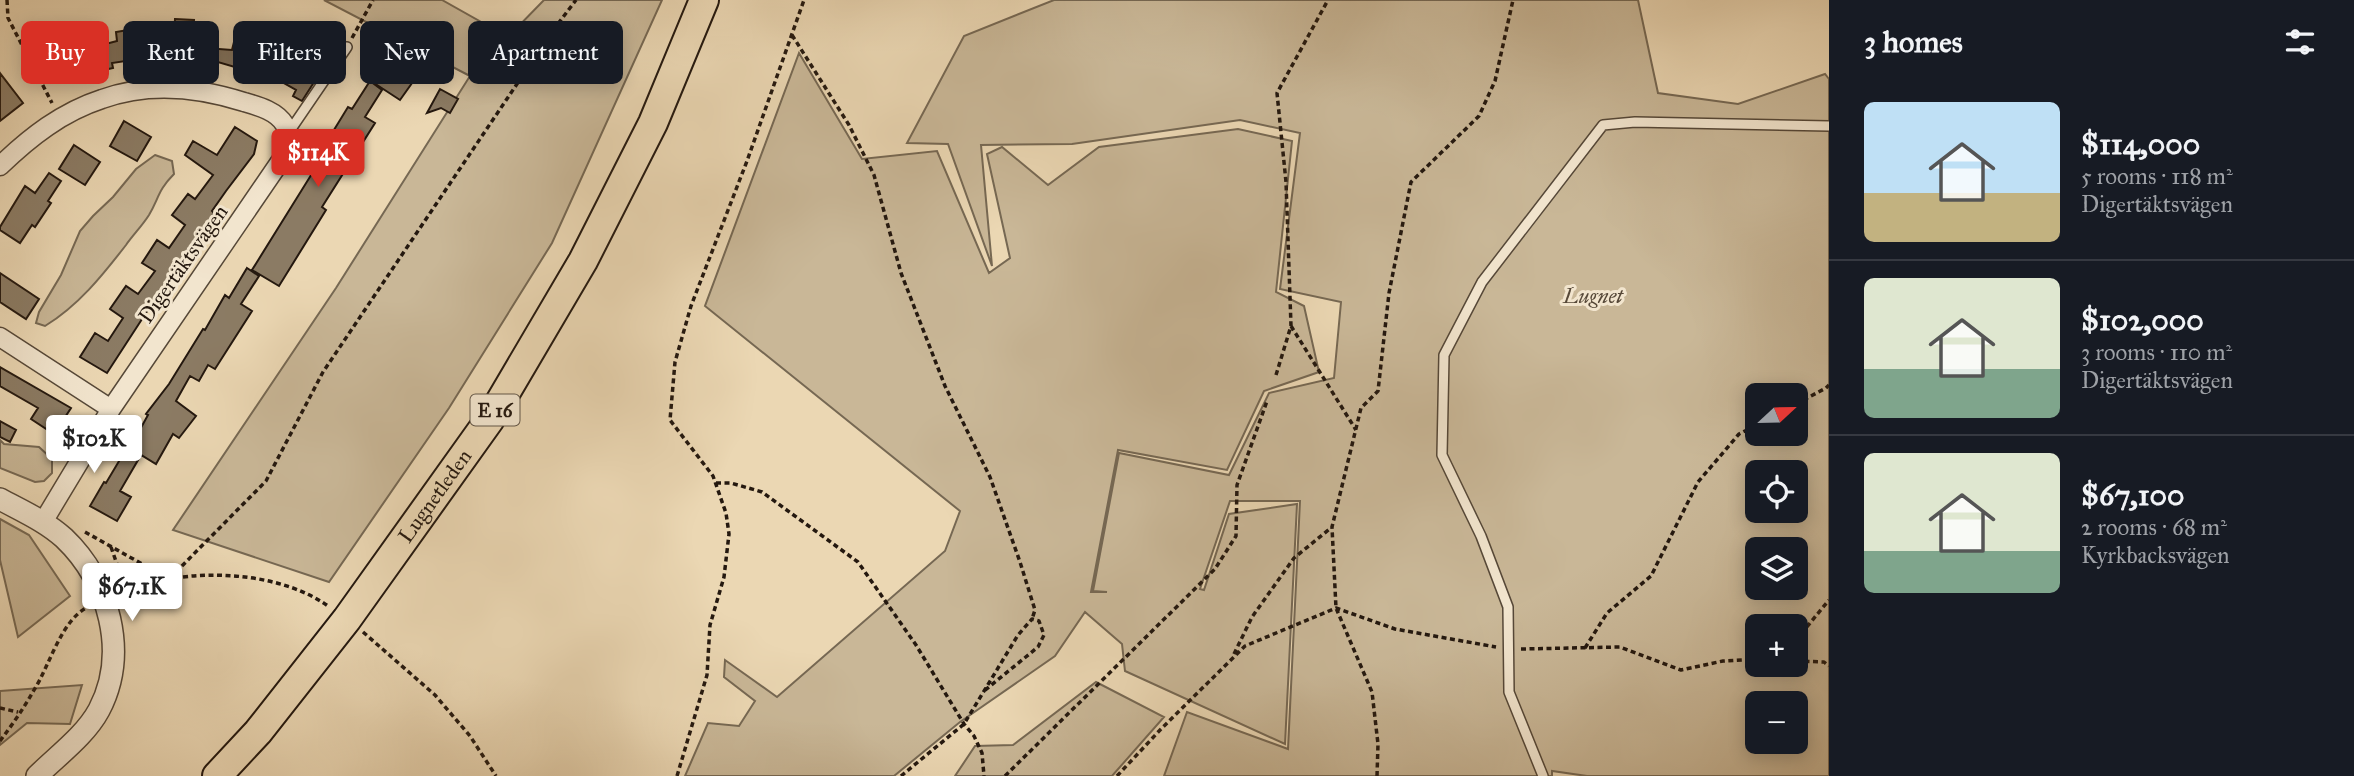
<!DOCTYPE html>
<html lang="en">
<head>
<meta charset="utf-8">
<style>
	body { margin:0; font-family:"IM FELL Great Primer",serif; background:#20242c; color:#f1f3f6; height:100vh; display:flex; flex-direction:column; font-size:26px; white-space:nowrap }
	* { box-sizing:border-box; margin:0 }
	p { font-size:23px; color:#9ea1a6 }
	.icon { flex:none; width:38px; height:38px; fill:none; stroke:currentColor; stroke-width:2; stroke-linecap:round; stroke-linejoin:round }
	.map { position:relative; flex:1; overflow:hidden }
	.sheet { display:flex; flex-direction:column; background:#171b24; width:525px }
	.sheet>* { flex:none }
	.guide { position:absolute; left:21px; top:21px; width:665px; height:63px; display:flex; gap:14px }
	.needle { width:46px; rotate:68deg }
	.controls { position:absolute; left:1745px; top:383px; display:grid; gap:14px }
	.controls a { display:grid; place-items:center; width:63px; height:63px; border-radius:10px; background:#171b24; box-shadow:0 4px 18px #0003; font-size:35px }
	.price { position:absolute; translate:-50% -60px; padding:0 16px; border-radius:7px; background:#fff; color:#222; font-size:23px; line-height:46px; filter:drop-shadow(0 2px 4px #0008) }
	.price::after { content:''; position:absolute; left:50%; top:42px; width:21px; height:16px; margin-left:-10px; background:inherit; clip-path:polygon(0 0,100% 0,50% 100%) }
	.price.active { background:#d93025; color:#fff }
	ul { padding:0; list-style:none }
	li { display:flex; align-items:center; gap:21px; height:175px; padding:0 35px }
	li+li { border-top:2px solid #363941 }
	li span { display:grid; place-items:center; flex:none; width:196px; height:140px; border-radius:10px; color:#555 }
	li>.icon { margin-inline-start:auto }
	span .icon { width:84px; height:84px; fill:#fffc; stroke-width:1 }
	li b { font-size:30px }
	h2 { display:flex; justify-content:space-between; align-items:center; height:84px; padding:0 35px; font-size:30px }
	.chip { padding:0 24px; border-radius:10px; background:#171b24; box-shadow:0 4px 18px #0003; font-size:24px; line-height:63px }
	.chip.active { background:#d93025; color:#fff }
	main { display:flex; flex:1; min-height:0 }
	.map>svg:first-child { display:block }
	.green { fill:#c9b797; stroke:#766853; stroke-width:2; fill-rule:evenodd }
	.building { fill:#8b7b64; stroke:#24180f; stroke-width:2 }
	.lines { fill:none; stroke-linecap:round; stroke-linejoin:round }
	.service-casing { stroke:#564838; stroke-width:12 }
	.minor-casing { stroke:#564838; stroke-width:21 }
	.tertiary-casing { stroke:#564838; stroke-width:24 }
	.trunk-casing { stroke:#24180f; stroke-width:32 }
	.path { stroke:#24180f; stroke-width:3.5; stroke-dasharray:5 3.5; stroke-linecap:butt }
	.service { stroke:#f2e5ce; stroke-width:9 }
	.minor { stroke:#f2e5ce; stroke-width:18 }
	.tertiary { stroke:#f2e5ce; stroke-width:21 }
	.trunk { stroke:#ebd7b3; stroke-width:28 }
	.labels { text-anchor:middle; stroke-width:6; stroke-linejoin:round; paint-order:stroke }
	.shield { fill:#f2e5ce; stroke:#625648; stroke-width:2 }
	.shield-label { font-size:19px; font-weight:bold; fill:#24180f }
	.street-label { font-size:21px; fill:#24180f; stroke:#f2e5ce }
	.park-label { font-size:21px; font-style:italic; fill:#564838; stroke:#f2e5ce }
</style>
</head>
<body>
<main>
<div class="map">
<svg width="1829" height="776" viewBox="0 0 1829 776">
	<rect width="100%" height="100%" fill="#ebd7b3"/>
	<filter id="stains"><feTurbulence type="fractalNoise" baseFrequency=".00286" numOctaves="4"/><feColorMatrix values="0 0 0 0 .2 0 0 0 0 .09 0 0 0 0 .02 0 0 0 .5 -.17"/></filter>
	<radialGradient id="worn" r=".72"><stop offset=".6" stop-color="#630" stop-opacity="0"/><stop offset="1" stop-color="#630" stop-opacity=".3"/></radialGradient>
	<!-- green -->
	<path class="green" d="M 324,0 L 442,0 L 508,37 L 544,0 L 662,0 L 552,243 L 449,408 L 329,582 L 173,530 L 336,288 L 470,76 Z
		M 1054,0 L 1638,0 L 1658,93 L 1738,104 L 1825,74 L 1829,79 L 1829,776 L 1587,776 L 1552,771 L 1552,776 L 1164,776 L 1187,712 L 1288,749 L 1300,501 L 1230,501 L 1200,589 L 1204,590 L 1229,514 L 1297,504 L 1285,744 L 1125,671 L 1122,644 L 1085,612 L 1055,656 L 960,722 L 894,776 L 685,776 L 708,723 L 739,726 L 755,701 L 724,677 L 725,660 L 777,697 L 945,551 L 960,511 L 705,306 L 799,53 L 862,159 L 937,151 L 989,273 L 1010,258 L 987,154 L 1002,147 L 1048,185 L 1099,147 L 1238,129 L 1292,141 L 1276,292 L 1304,306 L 1319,372 L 1264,391 L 1227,470 L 1118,450 L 1091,592 L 1107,592 L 1093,591 L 1119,453 L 1229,475 L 1269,393 L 1334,378 L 1341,302 L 1280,289 L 1300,133 L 1240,120 L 1072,144 L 981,145 L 992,266 L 948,144 L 907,143 L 964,36 ZM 1757,396 L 1796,396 L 1796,434 L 1757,434 ZM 1757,472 L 1796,472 L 1796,511 L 1757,511 ZM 1757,550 L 1796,550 L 1796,588 L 1757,588 ZM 1757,626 L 1796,626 L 1796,665 L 1757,665 ZM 1757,704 L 1796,704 L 1796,742 L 1757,742 Z
		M 155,155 L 172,161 L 174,174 C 158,190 159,198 149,215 C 142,226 133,235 126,245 C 102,276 78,306 45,326 L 36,323 L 39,312 L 61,275 L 80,231 L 93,216 L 113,197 L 136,169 Z
		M 0,440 L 4,444 L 39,447 L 52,459 L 52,473 L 44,481 L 35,482 L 0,468 Z
		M 0,519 L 29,535 L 70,596 L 18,637 L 0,560 Z
		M 1096,682 L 1164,717 L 1112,776 L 955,776 L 975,746 L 1013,745 Z
		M 82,685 L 70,724 L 27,723 L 0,745 L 0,691 Z"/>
	<!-- building -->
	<path class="building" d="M 175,19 L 194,20 L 192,47 L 232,50 L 236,34 L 254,40 L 245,70 L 218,62 L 218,65 L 199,64 L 200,57 L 192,54 L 191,58 L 173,58 Z
		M 134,29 L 139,59 L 112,63 L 113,68 L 95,72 L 94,67 L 68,78 L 57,49 L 76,43 L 79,51 L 117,41 L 116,32 Z
		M 290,51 L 306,60 L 301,70 L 316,79 L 302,101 L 293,96 L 296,90 L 275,78 Z
		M 388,58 L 417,76 L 400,100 L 374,83 Z
		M 0,73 L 23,103 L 0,121 Z
		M 370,81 L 382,90 L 365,117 L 375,123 L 322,207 L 326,210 L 279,286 L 252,270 L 313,172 L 310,169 L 348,107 L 352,109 Z
		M 440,89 L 458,99 L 450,113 L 441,108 L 427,113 Z
		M 124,121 L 151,137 L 137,161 L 110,146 Z
		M 235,127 L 257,141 L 254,154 L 226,191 L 212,211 L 214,213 L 183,256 L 107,373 L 80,357 L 95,333 L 108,341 L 123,318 L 110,309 L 126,286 L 138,294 L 155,271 L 142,263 L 157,240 L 169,248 L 185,225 L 172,215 L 188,194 L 195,199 L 213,175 L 185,155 L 193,141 L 217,155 Z
		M 74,145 L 100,162 L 85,185 L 59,169 Z
		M 49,173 L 61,181 L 48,201 L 51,203 L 35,227 L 32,225 L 20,243 L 0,230 L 0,227 L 25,186 L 35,193 Z
		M 247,268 L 259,276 L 241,304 L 252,311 L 215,369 L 208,365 L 199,381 L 190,376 L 176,401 L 196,416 L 179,438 L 173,434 L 156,464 L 141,455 L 120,491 L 131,497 L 117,521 L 90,506 L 104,482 L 106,483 L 125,451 L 127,453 L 148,415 L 146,414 L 169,384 L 203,329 L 205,330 L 225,295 L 229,298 Z
		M 0,273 L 39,299 L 26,319 L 0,302 Z
		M 0,367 L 71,408 L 54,434 L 31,419 L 38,408 L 0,386 Z
		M 0,421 L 16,430 L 10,442 L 0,437 Z"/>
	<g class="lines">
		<!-- service casing -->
		<g class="service-casing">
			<path id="service" d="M 289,132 L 347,47
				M 1543,776 L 1509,692 L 1508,607 L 1481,536 L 1442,455 L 1444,355 L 1482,282 L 1603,125 L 1635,122 L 1829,126"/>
		</g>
		<!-- minor casing -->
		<g class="minor-casing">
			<path id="minor" d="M 0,166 C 30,137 62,112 102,99 C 149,82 197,87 244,102 C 258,106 277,111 285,125 C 291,135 287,146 284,156 L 111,409 L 43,522
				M 0,337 L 111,409"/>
		</g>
		<!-- tertiary casing -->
		<g class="tertiary-casing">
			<path id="tertiary" d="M 0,499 C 22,511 45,521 64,538 C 109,581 129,653 99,710 C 85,736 57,756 37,776"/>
		</g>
		<!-- trunk casing -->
		<g class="trunk-casing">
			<g id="trunk">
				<path id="s1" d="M 217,776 L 258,732 L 347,619 L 490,419 L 583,261 L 653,123 L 704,0"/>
			</g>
		</g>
		<!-- path -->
		<path class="path" d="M 7,0 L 8,18 L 52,103
			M 792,35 L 849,125 L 874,175 L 901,273 L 945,386 L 990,477 L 1020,562 L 1035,610 L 1032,619
			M 352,38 L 373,0
			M 1291,326 L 1356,430
			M 1276,375 L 1291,326 L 1286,182 L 1277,93 L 1328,0
			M 1796,404 L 1826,388 L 1829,385
			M 716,483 L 731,483 L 762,492 L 858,562 L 916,645 L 964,724 L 974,736 L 982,753 L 984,776
			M 85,532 L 169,579 C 219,570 286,576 328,606
			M 111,547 L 127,593
			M 122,595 L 169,579 L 266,481 L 323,372 L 554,29 L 576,0
			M 363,632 L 435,695 L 470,736 L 496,776
			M 1796,640 L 1829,600
			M 1585,648 L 1607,613 L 1651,576 L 1698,482 L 1739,434 L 1757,425
			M 1521,649 L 1620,647 L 1681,670 L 1723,661 L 1757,659
			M 1234,654 L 1252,617 L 1294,558 L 1332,527
			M 1796,661 L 1824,662 L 1829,666
			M 0,708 L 18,712
			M 0,741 C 12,725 24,708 34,690 C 50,665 61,620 88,607
			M 677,776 L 707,675 L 710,625 L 724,577 L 729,534 L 726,513 L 713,476 L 670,420 L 675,362 L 691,306 L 747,161 L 804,0
			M 901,776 L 964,724 L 1018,635 L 1032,619 L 1039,621 L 1044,635 L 1038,647 L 984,691
			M 1005,776 L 1215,569 L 1236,536 L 1237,485 L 1267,401
			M 1117,776 L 1161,729 L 1245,646 L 1336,608 L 1395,629 L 1496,647
			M 1377,776 L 1378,744 L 1372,692 L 1336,608 L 1332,527 L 1361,408 L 1378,391 L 1389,293 L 1411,182 L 1479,116 L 1495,81 L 1513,0"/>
		<!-- service -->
		<use href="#service" class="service"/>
		<!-- minor -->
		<use href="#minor" class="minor"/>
		<!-- tertiary -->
		<use href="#tertiary" class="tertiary"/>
		<!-- trunk -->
		<use href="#trunk" class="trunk"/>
	</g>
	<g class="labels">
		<!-- shield labels -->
		<rect class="shield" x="470.5" y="394.5" width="49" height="31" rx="5"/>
		<g class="shield-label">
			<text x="495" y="417">E 16</text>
		</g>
		<!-- street labels -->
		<g class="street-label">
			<text transform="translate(183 264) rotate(-55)" y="7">Digertäktsvägen</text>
			<text dy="7" stroke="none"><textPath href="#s1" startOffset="355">Lugnetleden</textPath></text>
		</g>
		<!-- park labels -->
		<g class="park-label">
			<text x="1593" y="303">Lugnet</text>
		</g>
	</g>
	<rect width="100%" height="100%" filter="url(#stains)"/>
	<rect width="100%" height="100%" fill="url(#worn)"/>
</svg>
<div class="controls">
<a><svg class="needle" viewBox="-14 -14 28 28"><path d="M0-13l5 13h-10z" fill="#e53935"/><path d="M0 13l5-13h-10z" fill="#9ea1a6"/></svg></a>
<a><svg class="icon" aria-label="locate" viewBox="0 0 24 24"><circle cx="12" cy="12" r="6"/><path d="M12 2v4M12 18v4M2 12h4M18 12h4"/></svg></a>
<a><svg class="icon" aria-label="layers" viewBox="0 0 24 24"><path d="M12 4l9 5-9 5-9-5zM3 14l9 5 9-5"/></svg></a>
<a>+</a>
<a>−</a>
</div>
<b class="price active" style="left:318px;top:189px">$114K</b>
<b class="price" style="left:94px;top:475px">$102K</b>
<b class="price" style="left:132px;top:623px">$67.1K</b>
<div class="guide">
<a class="chip active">Buy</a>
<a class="chip">Rent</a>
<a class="chip">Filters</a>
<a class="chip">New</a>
<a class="chip">Apartment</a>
</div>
</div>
<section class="sheet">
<h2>3 homes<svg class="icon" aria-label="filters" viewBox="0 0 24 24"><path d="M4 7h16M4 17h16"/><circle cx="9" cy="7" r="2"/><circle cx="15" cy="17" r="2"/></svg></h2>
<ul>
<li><span style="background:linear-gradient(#bfe0f5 65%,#c2b280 0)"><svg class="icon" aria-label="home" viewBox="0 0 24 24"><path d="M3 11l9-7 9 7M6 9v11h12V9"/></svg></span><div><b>$114,000</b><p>5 rooms · 118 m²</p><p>Digertäktsvägen</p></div></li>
<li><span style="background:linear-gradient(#dfe7d0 65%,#7fa58c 0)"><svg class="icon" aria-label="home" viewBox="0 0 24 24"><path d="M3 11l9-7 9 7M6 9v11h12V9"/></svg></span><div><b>$102,000</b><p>3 rooms · 110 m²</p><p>Digertäktsvägen</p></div></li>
<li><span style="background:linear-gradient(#dfe7d0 70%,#7fa58c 0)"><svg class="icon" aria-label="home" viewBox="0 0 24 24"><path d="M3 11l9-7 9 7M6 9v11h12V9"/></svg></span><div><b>$67,100</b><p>2 rooms · 68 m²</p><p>Kyrkbacksvägen</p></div></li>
</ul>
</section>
</main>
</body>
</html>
